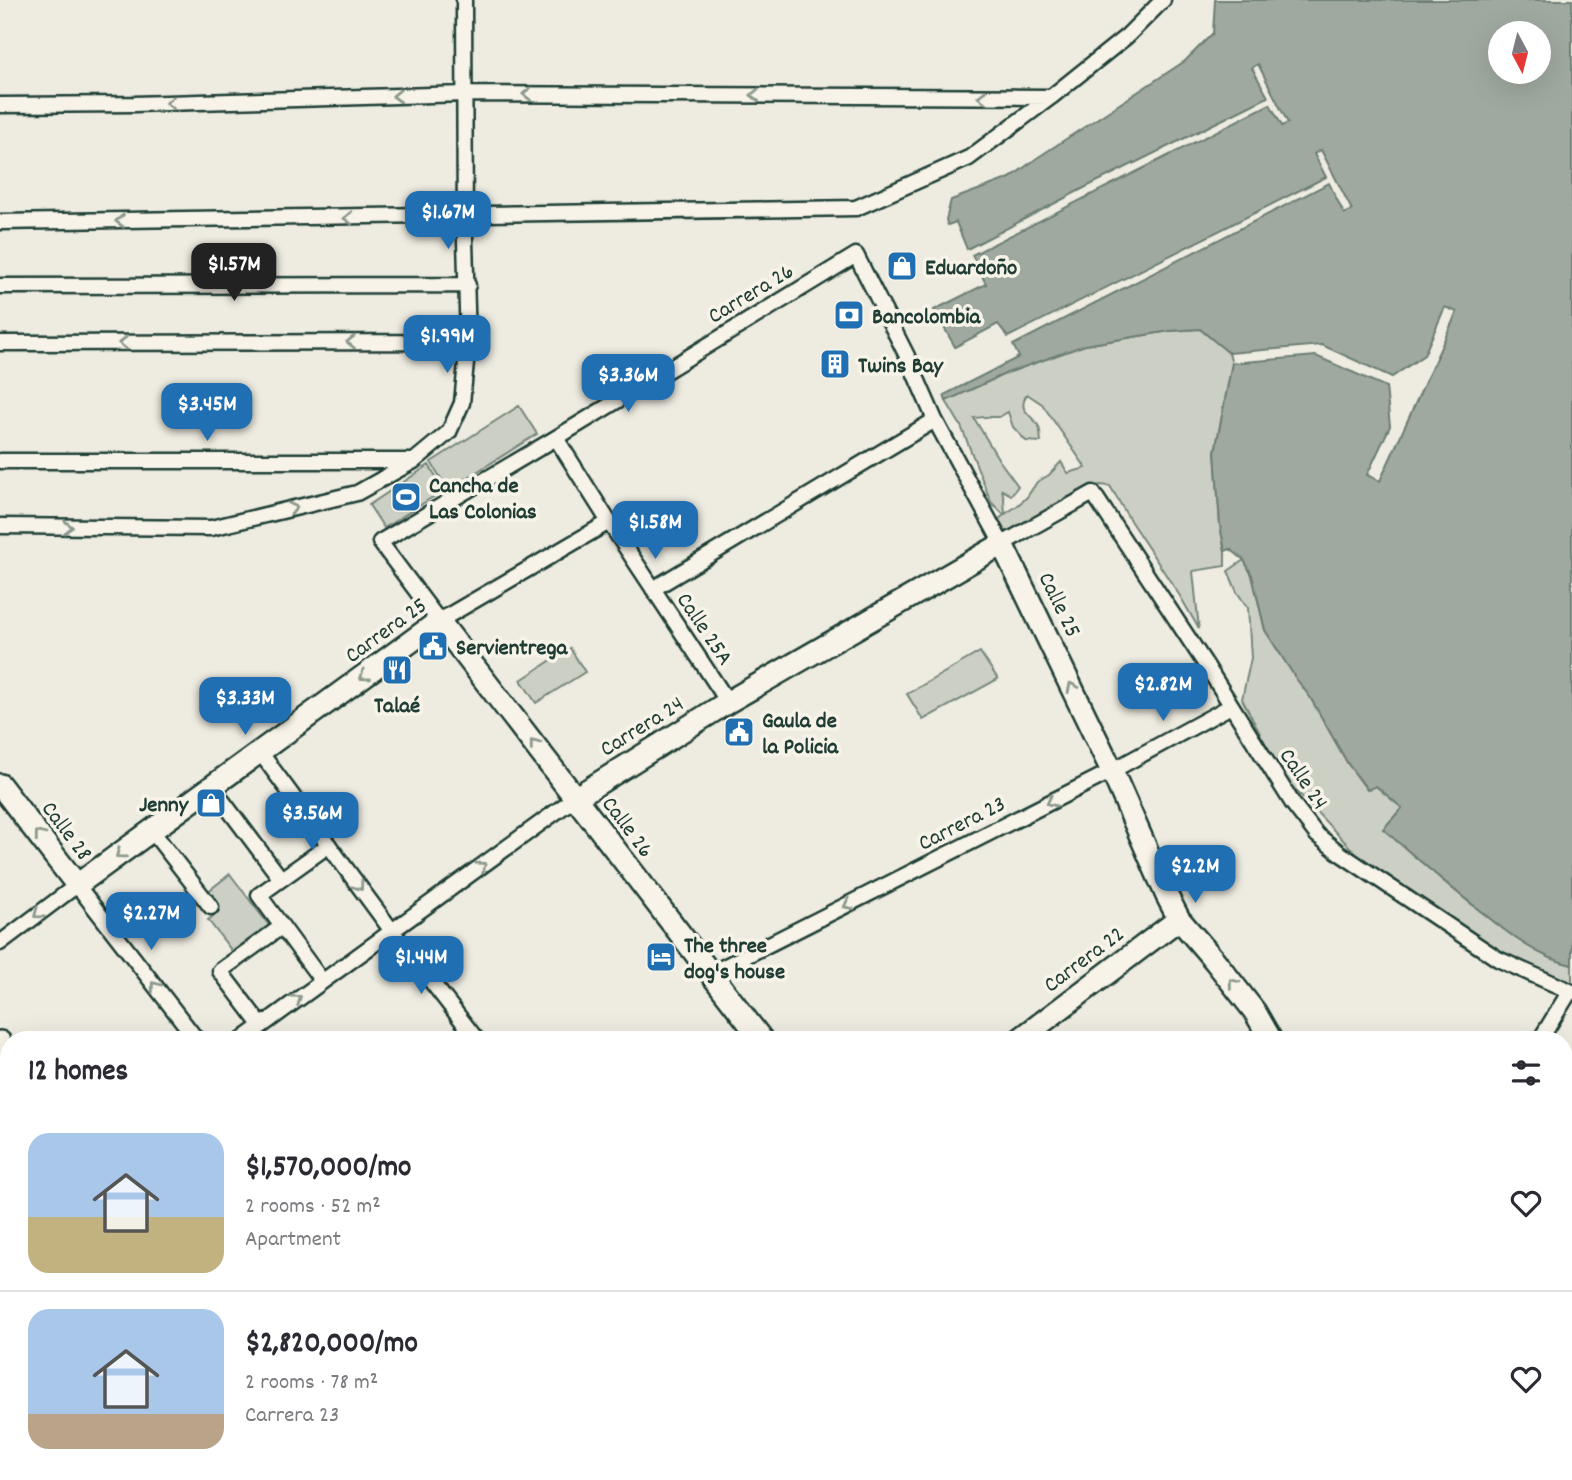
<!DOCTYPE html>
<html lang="en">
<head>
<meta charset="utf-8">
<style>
	body { margin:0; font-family:Dekko,sans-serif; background:#f2f2f3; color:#2b2b33; height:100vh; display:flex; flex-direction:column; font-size:26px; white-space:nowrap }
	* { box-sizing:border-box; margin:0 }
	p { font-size:23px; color:#7c7c81 }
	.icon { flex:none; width:38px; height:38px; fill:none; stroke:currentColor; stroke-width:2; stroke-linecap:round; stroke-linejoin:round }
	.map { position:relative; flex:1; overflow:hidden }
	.drawer { position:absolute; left:0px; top:1031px; width:1573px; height:450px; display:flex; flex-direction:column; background:#fff; border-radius:28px 28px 0 0; box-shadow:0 7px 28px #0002 }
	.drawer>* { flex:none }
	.needle { width:46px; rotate:173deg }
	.controls { position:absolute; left:1488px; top:21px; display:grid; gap:14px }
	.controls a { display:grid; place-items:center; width:63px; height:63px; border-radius:50%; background:#fff; box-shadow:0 7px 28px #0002; font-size:35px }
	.price { position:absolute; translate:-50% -60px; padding:0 16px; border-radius:14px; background:#1f6fb2; color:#fff; font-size:23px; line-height:46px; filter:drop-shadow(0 2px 4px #0008) }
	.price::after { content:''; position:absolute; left:50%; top:42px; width:21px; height:16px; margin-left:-10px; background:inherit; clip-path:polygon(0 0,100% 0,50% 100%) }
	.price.current { background:#222; color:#fff }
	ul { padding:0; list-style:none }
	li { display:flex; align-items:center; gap:21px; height:175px; padding:0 28px }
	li+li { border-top:2px solid #e1e1e2 }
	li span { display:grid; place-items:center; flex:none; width:196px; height:140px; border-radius:21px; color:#555 }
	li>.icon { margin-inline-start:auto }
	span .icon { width:84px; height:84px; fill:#fffc; stroke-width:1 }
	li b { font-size:30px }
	h2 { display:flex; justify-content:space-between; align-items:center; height:84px; padding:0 28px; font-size:30px }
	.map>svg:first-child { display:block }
	.green { fill:#cccfc4; stroke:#76867c; stroke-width:2; fill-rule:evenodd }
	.water { fill:#9fa99f; stroke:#6c7e74; stroke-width:2; fill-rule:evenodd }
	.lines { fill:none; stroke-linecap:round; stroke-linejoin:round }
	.street-casing { stroke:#1f3d34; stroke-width:19 }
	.secondary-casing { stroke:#1f3d34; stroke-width:26 }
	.street { stroke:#f7f3e8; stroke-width:14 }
	.secondary { stroke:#f7f3e8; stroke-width:21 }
	.oneway { stroke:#8b988e }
	.labels { text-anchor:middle; stroke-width:7; stroke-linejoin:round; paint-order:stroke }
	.poi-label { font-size:23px; font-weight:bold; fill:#1f3d34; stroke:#f7f3e8; text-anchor:start }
	.street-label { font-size:23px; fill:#1f3d34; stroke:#f7f3e8 }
</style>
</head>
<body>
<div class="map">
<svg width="1572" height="1480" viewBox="0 0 1572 1480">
	<rect width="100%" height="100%" fill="#eeece1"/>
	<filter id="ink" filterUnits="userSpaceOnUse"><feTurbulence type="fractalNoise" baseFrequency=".0143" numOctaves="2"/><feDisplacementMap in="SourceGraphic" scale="14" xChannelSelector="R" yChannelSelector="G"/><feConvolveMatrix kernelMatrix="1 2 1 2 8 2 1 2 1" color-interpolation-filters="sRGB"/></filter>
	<g filter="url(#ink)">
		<!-- green -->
		<path class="green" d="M 1200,329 L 1229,353 L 1232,363 L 1215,452 L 1220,525 L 1225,551 L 1225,566 L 1193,571 L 1199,629 L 1180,596 L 1131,522 L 1110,486 L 1100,485 L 1077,495 L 1011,534 L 1003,529 L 999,519 L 1004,515 L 991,502 L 961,426 L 946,401 L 1007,373 L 1085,345 L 1170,331 ZM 1027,394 L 1042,404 L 1086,468 L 1068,473 L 1061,462 L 1049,475 L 1037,482 L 1027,497 L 1017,506 L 1005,514 L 1004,499 L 1002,490 L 1011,495 L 1018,486 L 999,460 L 974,418 L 984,417 L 999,417 L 1008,412 L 1013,427 L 1026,441 L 1041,442 C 1040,437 1041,429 1038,425 C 1030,413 1017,411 1027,394 Z
			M 519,406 L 537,434 L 448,490 L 431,462 Z
			M 429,465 L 444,490 L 384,528 L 369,505 Z
			M 1244,560 L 1252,575 L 1265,630 L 1295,677 L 1310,697 L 1348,764 L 1367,790 L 1376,786 L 1402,808 L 1384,829 C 1415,857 1446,884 1479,910 C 1508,932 1536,957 1572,965 L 1572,986 L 1462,933 L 1362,860 L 1283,777 L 1242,699 L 1251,658 L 1248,608 L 1237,592 L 1228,571 Z
			M 570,648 L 585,672 L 536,703 L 521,680 Z
			M 980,652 L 998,679 L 923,720 L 907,694 Z
			M 230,874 L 271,928 L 235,955 L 208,920 L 220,911 L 206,893 Z"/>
		<!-- water -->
		<path class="water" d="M 1215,0 L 1572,0 L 1572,965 C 1538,957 1510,935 1483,913 C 1449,886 1416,858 1383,829 L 1402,808 L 1376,786 L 1368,790 L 1348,764 L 1310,697 L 1295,677 L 1265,630 L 1252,575 L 1244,560 L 1230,549 L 1225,551 L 1220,525 L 1215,452 L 1232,363 L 1316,356 L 1386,387 L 1390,426 L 1367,475 L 1380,481 L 1457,312 L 1445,307 L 1424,355 L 1392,377 L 1322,345 L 1229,353 L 1200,329 L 1170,331 L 1085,345 L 1007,373 L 946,401 L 944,395 L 1019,357 L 1013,345 L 1329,183 L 1344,214 L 1352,210 L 1321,150 L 1314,154 L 1326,177 L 1008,337 L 998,324 L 955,347 L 934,310 L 986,284 L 972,255 L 1270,104 L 1282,126 L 1288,123 L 1258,64 L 1252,68 L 1268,97 L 1086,187 L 967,249 L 956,222 L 948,225 L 946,220 L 951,200 L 1010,178 L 1037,158 L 1185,61 L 1213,33 ZM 1500,33 L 1538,33 L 1538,72 L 1500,72 Z"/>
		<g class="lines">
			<!-- street casing -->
			<g class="street-casing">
				<path id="street" d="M 0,105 L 134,104 L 465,94 L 1051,97
					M 0,222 L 856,208 L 969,158 L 1051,97 L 1127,36 L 1163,0
					M 0,286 L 468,285
					M 0,343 L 468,342
					M 556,438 L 609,522 L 728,702
					M 0,461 L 413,461
					M 609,522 L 439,621 L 380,542 L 556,438 L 856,255 L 907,356 L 935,420 L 1002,544 L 1093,493 L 1206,665 L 1293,804 L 1317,835 L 1341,854 L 1498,959 L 1572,992
					M 0,526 L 211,528 L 357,493 L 414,461 L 449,432 L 462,403 L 468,342 L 465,241 L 464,0
					M 653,589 L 935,420
					M 260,752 L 392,931 L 477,1040
					M 212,787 L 281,879
					M 152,831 L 211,907
					M 0,943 L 77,885 L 197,1040
					M 710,974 L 1106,774 L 1231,706
					M 322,981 L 259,895 L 329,845
					M 261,1025 L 220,971 L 281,927
					M 242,1040 L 575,798
					M 1540,1040 L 1570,991
					M 0,1114 L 9,1108
					M 1565,1192 L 1572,1177
					M 0,1199 L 9,1194
					M 0,1267 L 9,1261
					M 0,1330 L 9,1325
					M 0,1402 L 9,1396
					M 143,1472 L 158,1480
					M 534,1472 L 540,1480
					M 814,1472 L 820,1480
					M 228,1480 L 237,1472
					M 569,1480 L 580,1472
					M 1200,1480 L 1208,1472"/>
			</g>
			<!-- secondary casing -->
			<g class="secondary-casing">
				<path id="secondary" d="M 0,785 L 77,885 L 439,621 L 762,1040
					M 575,798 L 728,702 L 1002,544 L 1112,771 L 1167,896 L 1179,919 L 1215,961 L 1255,1012 L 1271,1040
					M 1019,1040 L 1179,919
					M 0,1042 L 9,1060
					M 1564,1469 L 1572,1476
					M 261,1472 L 267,1480
					M 1096,1472 L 1102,1480
					M 429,1480 L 440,1472"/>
			</g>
			<!-- street -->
			<use href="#street" class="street"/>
			<!-- secondary -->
			<use href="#secondary" class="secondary"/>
		</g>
		<!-- one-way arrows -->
		<defs><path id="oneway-chevron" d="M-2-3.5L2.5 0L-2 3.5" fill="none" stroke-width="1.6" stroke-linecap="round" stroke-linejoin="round" transform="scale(1.75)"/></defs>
		<g class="oneway">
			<use href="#oneway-chevron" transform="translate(527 94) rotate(-180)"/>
			<use href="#oneway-chevron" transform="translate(755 95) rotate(-180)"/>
			<use href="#oneway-chevron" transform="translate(397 96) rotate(178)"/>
			<use href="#oneway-chevron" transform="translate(982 97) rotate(-180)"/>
			<use href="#oneway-chevron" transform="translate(170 103) rotate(178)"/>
			<use href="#oneway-chevron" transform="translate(348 218) rotate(179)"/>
			<use href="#oneway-chevron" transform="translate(120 221) rotate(179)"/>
			<use href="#oneway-chevron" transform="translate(351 342) rotate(180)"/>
			<use href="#oneway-chevron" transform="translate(123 343) rotate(180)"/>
			<use href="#oneway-chevron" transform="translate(293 508) rotate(-13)"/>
			<use href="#oneway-chevron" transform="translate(68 527) rotate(1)"/>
			<use href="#oneway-chevron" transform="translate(364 676) rotate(144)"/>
			<use href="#oneway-chevron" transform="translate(1072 687) rotate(-116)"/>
			<use href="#oneway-chevron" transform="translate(534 744) rotate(-128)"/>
			<use href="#oneway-chevron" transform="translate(1051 802) rotate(153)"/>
			<use href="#oneway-chevron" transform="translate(39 835) rotate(-128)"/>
			<use href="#oneway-chevron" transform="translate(120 854) rotate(144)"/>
			<use href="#oneway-chevron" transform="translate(482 866) rotate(-36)"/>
			<use href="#oneway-chevron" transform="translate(359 886) rotate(54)"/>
			<use href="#oneway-chevron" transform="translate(848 905) rotate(153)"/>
			<use href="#oneway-chevron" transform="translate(38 914) rotate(143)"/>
			<use href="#oneway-chevron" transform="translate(1233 983) rotate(-128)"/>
			<use href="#oneway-chevron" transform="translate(155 986) rotate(-128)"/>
			<use href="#oneway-chevron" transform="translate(297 999) rotate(-36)"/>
		</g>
	</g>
	<!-- icons -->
	<defs>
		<g id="shop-square" transform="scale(1.575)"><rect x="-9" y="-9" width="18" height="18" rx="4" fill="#1f6fb2" stroke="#f7f3e8"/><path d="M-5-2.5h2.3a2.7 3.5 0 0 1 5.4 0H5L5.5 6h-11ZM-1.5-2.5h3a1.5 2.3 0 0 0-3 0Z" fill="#fff"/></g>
		<g id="bank-square" transform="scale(1.575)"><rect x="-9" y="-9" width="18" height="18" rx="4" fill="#1f6fb2" stroke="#f7f3e8"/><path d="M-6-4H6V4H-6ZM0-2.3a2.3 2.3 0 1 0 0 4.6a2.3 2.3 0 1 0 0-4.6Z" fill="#fff"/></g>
		<g id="building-square" transform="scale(1.575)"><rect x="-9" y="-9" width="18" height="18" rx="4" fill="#1f6fb2" stroke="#f7f3e8"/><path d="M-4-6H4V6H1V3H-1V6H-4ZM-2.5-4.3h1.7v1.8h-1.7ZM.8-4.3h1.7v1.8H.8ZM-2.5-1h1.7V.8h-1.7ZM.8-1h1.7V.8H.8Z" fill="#fff"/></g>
		<g id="stadium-square" transform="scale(1.575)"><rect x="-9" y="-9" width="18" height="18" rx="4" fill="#1f6fb2" stroke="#f7f3e8"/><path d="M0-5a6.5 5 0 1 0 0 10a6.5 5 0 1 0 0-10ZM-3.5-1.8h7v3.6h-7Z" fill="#fff"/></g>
		<g id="civic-square" transform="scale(1.575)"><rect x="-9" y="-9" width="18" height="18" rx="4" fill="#1f6fb2" stroke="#f7f3e8"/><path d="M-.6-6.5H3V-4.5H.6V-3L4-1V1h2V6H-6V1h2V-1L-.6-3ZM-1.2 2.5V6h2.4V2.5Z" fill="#fff"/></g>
		<g id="restaurant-square" transform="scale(1.575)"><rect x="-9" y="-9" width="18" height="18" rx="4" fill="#1f6fb2" stroke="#f7f3e8"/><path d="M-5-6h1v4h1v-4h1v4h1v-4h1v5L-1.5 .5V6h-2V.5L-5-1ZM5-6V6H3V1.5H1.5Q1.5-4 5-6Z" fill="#fff"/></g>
		<g id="hotel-square" transform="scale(1.575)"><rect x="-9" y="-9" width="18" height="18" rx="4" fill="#1f6fb2" stroke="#f7f3e8"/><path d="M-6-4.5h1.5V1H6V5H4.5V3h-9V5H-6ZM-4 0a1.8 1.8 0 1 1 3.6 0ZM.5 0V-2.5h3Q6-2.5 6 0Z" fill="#fff"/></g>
	</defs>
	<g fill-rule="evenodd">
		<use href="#shop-square" x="902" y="266"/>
		<use href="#bank-square" x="849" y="315"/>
		<use href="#building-square" x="835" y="364"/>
		<use href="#stadium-square" x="406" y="497"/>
		<use href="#civic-square" x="433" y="646"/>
		<use href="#restaurant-square" x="397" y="670"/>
		<use href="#civic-square" x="739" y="732"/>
		<use href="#shop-square" x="211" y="803"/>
		<use href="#hotel-square" x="661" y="957"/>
	</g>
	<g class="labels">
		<!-- poi labels -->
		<g class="poi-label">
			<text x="925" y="274">Eduardoño</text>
			<text x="872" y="323">Bancolombia</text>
			<text x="858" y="372">Twins Bay</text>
			<text x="429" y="492">Cancha de<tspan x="429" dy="26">Las Colonias</tspan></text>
			<text x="456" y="654">Servientrega</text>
			<text x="397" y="712" text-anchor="middle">Talaé</text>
			<text x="762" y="727">Gaula de<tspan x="762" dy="26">la Policia</tspan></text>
			<text x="188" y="811" text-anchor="end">Jenny</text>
			<text x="684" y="952">The three<tspan x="684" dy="26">dog's house</tspan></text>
		</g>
		<!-- street labels -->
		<g class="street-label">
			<text transform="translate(750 292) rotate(-31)" y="8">Carrera 26</text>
			<text transform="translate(1061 604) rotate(64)" y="8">Calle 25</text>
			<text transform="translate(706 628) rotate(56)" y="8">Calle 25A</text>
			<text transform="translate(385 629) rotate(-36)" y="8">Carrera 25</text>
			<text transform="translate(641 725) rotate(-32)" y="8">Carrera 24</text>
			<text transform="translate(1305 778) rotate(56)" y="8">Calle 24</text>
			<text transform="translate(961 822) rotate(-27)" y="8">Carrera 23</text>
			<text transform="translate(629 826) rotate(53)" y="8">Calle 26</text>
			<text transform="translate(68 830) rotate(53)" y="8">Calle 28</text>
			<text transform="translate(1083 958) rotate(-37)" y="8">Carrera 22</text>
		</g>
	</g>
</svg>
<div class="controls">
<a><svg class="needle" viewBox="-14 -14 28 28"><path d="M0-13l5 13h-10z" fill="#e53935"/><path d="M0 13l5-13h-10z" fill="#7c7c81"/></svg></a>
</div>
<b class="price" style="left:448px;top:251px">$1.67M</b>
<b class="price current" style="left:234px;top:303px">$1.57M</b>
<b class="price" style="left:447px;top:375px">$1.99M</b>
<b class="price" style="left:628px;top:414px">$3.36M</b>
<b class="price" style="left:207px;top:443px">$3.45M</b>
<b class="price" style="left:655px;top:561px">$1.58M</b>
<b class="price" style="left:1163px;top:723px">$2.82M</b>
<b class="price" style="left:245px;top:737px">$3.33M</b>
<b class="price" style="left:312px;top:852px">$3.56M</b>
<b class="price" style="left:1195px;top:905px">$2.2M</b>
<b class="price" style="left:151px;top:952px">$2.27M</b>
<b class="price" style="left:421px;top:996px">$1.44M</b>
<section class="drawer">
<h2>12 homes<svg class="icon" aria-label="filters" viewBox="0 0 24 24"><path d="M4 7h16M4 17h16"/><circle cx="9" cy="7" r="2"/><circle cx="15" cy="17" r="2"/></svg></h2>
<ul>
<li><span style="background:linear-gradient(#a9c7e8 60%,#c2b280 0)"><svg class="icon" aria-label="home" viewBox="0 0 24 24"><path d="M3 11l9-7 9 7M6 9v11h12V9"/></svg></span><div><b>$1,570,000/mo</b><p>2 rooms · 52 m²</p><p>Apartment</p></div><svg class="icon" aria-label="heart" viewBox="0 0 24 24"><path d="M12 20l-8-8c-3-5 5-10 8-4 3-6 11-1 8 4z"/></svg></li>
<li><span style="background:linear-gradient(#a9c7e8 75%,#b9a48a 0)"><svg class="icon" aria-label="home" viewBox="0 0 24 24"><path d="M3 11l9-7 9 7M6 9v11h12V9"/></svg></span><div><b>$2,820,000/mo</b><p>2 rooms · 78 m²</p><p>Carrera 23</p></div><svg class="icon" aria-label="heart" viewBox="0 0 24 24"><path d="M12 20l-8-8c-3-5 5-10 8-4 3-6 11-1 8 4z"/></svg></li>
</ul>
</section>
</div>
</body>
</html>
